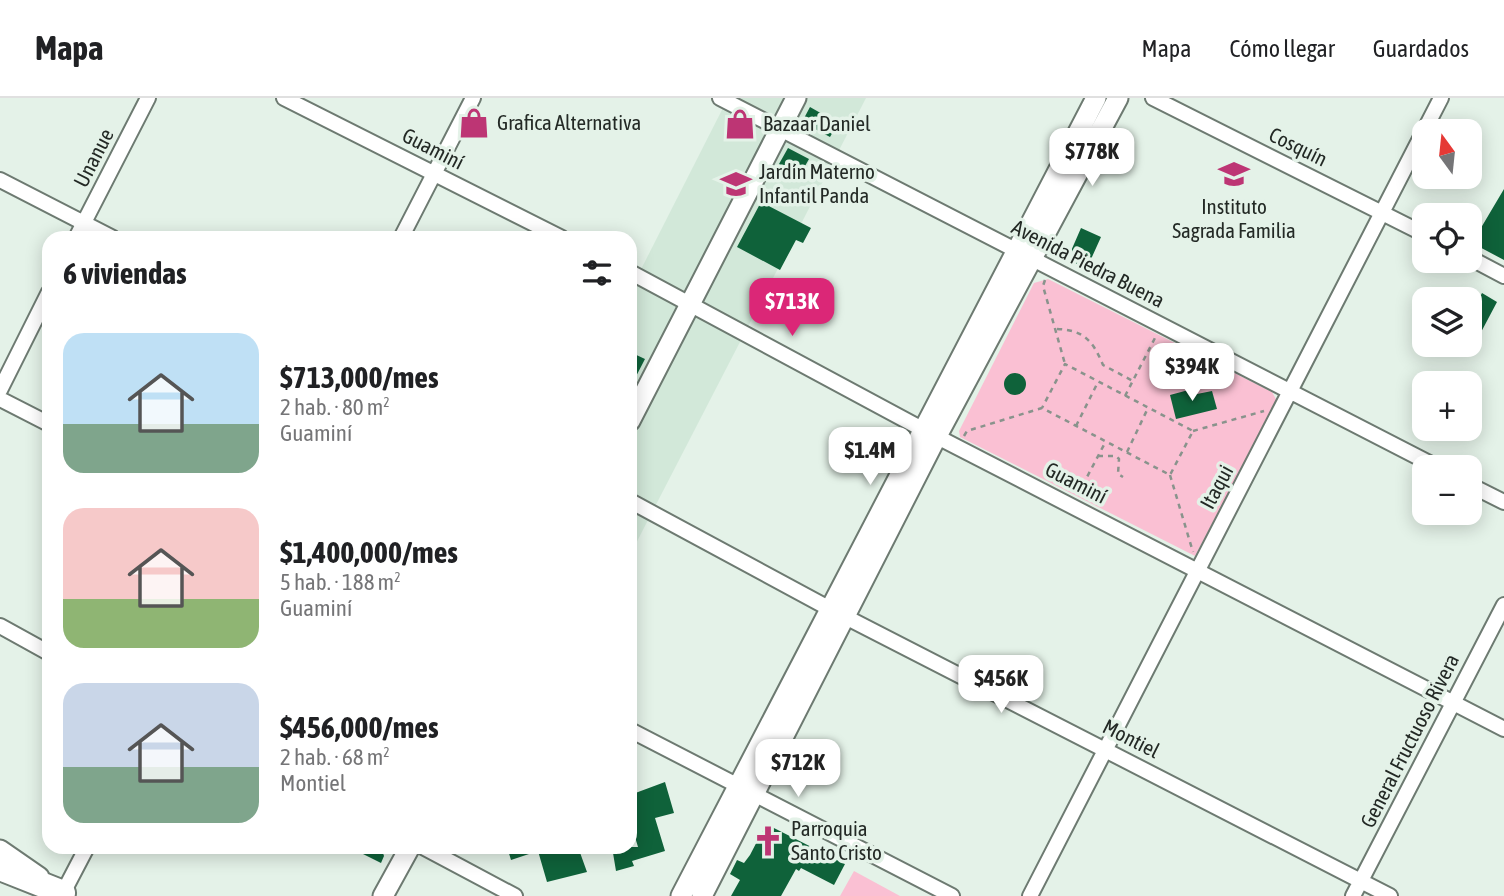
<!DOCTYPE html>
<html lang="es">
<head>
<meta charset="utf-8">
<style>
	body { margin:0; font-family:"Asap Condensed",sans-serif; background:#f2f2f2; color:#202124; height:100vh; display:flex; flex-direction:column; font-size:26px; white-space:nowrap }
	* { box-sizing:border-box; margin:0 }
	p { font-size:23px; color:#757577 }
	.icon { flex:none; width:38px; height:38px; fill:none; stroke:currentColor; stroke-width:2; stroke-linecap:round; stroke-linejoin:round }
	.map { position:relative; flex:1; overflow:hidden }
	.drawer { position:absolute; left:42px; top:133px; width:595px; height:623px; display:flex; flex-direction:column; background:#fff; border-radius:21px; box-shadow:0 4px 18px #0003 }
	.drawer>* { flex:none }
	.needle { width:46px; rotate:345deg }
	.fabs { position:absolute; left:1412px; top:21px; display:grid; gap:14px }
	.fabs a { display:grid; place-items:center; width:70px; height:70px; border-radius:14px; background:#fff; box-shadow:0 4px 18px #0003; font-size:35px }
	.price { position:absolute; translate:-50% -60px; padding:0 16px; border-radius:14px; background:#fff; color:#222; font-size:23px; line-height:46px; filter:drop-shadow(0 2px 4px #0008) }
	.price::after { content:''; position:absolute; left:50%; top:42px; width:21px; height:16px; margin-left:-10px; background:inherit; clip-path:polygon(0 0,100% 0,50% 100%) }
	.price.selected { background:#db2777; color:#fff }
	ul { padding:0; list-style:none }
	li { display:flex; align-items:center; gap:21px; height:175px; padding:0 21px }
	li span { display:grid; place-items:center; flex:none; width:196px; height:140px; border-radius:21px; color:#555 }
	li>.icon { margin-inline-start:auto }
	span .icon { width:84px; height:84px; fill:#fffc; stroke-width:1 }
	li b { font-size:30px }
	h2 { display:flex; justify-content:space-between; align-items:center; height:84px; padding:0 21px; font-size:30px }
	header { display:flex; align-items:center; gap:42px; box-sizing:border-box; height:98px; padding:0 35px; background:#fff; border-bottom:2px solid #e0e0e0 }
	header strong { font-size:33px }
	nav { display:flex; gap:38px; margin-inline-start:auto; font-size:24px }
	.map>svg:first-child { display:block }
	.built { fill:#d2e8d9 }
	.green { fill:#fac0d3 }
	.building { fill:#0f623a }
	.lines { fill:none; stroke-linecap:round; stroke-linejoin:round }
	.street-casing { stroke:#6d7a71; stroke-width:18 }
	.secondary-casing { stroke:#6d7a71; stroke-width:23 }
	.highway-casing { stroke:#6d7a71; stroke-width:28 }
	.path { stroke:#89938c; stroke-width:2.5; stroke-dasharray:5 5; stroke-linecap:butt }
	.street { stroke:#fff; stroke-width:14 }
	.secondary { stroke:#fff; stroke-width:19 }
	.highway { stroke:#fff; stroke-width:24 }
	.labels { text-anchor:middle; stroke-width:7; stroke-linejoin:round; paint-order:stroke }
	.poi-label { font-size:21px; fill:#232925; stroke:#e4f2e8; text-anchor:start }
	.street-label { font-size:21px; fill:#232925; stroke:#e4f2e8 }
</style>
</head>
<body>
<header>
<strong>Mapa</strong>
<nav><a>Mapa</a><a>Cómo llegar</a><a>Guardados</a></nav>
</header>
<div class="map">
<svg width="1504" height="798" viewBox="0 0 1504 798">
	<rect width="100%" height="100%" fill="#e4f2e8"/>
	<!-- built -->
	<path class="built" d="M 728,0 L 866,0 L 630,457 L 630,193 Z"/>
	<!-- green -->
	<path class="green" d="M 1048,181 L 1272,294 L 1277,303 L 1195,458 L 960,339 L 959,333 L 1034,185 Z
		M 854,773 L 900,798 L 840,798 Z"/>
	<!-- building -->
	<path class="building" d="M 810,9 L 838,25 L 830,39 L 802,24 Z
		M 788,50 L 809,61 L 800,77 L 779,66 Z
		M 1504,91 L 1504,162 L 1472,145 Z
		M 761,104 L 811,130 L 803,145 L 796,142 L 780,172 L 737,149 Z
		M 1081,130 L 1101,139 L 1087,170 L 1075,165 L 1071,153 Z
		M 1482,195 L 1497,204 L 1470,255 L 1470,218 Z
		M 630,254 L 645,261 L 630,290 Z
		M1004 286a11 11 0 1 1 22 0a11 11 0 1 1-22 0Z
		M 1196,290 L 1197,296 L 1212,293 L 1217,311 L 1176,321 L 1170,297 Z
		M 665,684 L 674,715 L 655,720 L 665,753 L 632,763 L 634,768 L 616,773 L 612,749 L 638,749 L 630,722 L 633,717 L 630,697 Z
		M 766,726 L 845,766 L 834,787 L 801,770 L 799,773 L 796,771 L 781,798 L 731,798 L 740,782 L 730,776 L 737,762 L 744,765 L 750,757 Z
		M 349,749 L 381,749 L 384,758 L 381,765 Z
		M 507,749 L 578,749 L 587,774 L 547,784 L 538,753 L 511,762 Z"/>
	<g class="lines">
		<!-- street casing -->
		<g class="street-casing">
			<path id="street" d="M 284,0 L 562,140
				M 720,0 L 1437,369
				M 1153,0 L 1424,136
				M 0,82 L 113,140
				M 76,140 L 148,0
				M 401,140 L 473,0
				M 1470,160 L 1504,178
				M 630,174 L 922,331 L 1504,631
				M 0,292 L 49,194
				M 0,301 L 49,326
				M 1470,387 L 1504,404
				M 630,403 L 832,512 L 1390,798
				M 0,528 L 49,555
				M 630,632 L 952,798
				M 423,749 L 515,798
				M 63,795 L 87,749
				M 1030,798 L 1441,0
				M 1353,798 L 1504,507"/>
		</g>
		<!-- secondary casing -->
		<g class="secondary-casing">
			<path id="secondary" d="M 630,323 L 796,0
				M 0,752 L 39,779
				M 383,798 L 410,749
				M 681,798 L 1096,0
				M 702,798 L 937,338 L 1118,0"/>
		</g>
		<!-- highway casing -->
		<g class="highway-casing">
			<path id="highway" d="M 0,770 L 63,795"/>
		</g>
		<!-- path -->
		<path class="path" d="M 1045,182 L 1043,188 L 1065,266
			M 1057,231 C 1084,232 1093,243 1103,267 L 1133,283
			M 1125,298 L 1156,238
			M 1076,328 L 1098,284
			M 1193,333 L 1264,313
			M 964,338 L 967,333 L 1042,310 L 1170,377 L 1193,333 L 1065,266 L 1042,310
			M 1127,354 L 1148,310
			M 1098,358 L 1116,358 L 1119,361 L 1118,376 L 1123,379
			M 1170,377 L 1193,454
			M 1078,396 L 1106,343"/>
		<!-- street -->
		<use href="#street" class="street"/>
		<!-- secondary -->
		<use href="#secondary" class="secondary"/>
		<!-- highway -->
		<use href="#highway" class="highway"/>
	</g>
	<!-- icons -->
	<defs>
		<g id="shop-bare" transform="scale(2.415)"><path d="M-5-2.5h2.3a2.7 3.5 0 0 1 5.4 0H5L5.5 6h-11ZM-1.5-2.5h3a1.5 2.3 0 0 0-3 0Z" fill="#bd3574" stroke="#e4f2e8" stroke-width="2.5" paint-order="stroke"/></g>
		<g id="school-bare" transform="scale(2.415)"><path d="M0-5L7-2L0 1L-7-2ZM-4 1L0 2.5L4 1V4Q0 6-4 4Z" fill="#bd3574" stroke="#e4f2e8" stroke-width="2.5" paint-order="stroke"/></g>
		<g id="church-bare" transform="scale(2.415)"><path d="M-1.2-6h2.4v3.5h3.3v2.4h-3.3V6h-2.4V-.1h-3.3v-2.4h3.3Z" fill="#bd3574" stroke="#e4f2e8" stroke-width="2.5" paint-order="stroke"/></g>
	</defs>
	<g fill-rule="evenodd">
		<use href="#shop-bare" x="474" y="25"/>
		<use href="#shop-bare" x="740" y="26"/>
		<use href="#school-bare" x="1234" y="76"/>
		<use href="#school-bare" x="736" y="86"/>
		<use href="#church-bare" x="768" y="743"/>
	</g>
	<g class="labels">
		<!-- poi labels -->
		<g class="poi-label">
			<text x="497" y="32">Grafica Alternativa</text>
			<text x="763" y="33">Bazaar Daniel</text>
			<text x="759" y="81">Jardín Materno<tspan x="759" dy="24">Infantil Panda</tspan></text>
			<text x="1234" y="116" text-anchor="middle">Instituto<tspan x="1234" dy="24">Sagrada Familia</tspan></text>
			<text x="791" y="738">Parroquia<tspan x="791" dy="24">Santo Cristo</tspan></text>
		</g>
		<!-- street labels -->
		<g class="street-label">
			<text transform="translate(1298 49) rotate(26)" y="7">Cosquín</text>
			<text transform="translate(433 51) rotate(27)" y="7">Guaminí</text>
			<text transform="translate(94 60) rotate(-63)" y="7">Unanue</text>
			<text transform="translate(1088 166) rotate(27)" y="7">Avenida Piedra Buena</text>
			<text transform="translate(1076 385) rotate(27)" y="7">Guaminí</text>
			<text transform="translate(1217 389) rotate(-62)" y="7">Itaqui</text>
			<text transform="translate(1131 641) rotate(27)" y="7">Montiel</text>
			<text transform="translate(1410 643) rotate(-63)" y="7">General Fructuoso Rivera</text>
		</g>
	</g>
</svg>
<div class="fabs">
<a><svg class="needle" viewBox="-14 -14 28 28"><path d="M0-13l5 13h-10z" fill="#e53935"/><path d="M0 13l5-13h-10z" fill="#757577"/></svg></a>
<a><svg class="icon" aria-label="locate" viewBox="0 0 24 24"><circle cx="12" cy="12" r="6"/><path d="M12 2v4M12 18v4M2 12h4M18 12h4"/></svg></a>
<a><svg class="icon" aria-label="layers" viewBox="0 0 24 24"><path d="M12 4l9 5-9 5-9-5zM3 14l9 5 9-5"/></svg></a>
<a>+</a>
<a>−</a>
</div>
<b class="price" style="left:1092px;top:90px">$778K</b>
<b class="price selected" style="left:792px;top:240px">$713K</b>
<b class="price" style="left:1192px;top:305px">$394K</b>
<b class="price" style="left:870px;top:389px">$1.4M</b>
<b class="price" style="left:1001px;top:617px">$456K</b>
<b class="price" style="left:798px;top:701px">$712K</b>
<section class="drawer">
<h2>6 viviendas<svg class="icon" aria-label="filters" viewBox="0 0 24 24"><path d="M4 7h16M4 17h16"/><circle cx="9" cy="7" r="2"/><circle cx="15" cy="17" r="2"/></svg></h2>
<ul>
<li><span style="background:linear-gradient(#bfe0f5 65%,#7fa58c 0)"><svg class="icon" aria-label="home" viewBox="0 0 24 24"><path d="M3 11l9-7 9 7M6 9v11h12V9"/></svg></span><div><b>$713,000/mes</b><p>2 hab. · 80 m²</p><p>Guaminí</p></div></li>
<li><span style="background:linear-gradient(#f6c9c9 65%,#8fb573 0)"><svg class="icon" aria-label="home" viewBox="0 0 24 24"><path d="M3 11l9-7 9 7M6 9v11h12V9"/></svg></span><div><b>$1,400,000/mes</b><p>5 hab. · 188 m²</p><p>Guaminí</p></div></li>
<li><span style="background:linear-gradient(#c9d6e8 60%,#7fa58c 0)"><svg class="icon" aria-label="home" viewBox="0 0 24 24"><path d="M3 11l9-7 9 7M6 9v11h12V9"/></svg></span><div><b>$456,000/mes</b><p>2 hab. · 68 m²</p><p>Montiel</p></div></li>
</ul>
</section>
</div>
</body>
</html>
